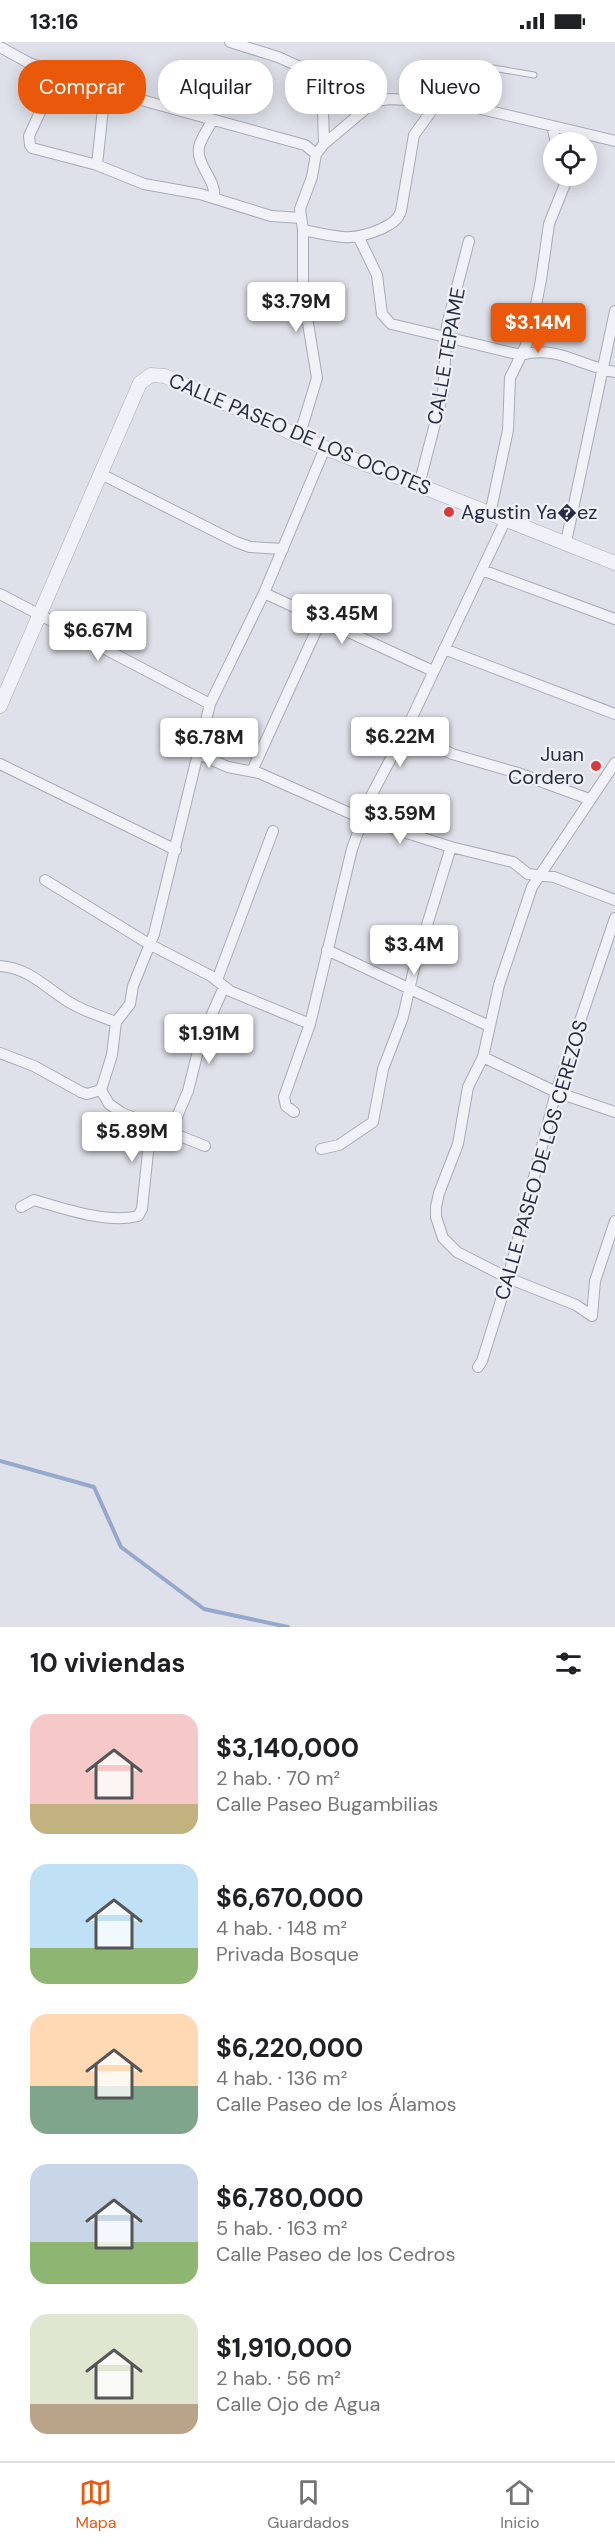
<!DOCTYPE html>
<html lang="es">
<head>
<meta charset="utf-8">
<style>
	body { margin:0; font-family:"DM Sans",sans-serif; background:#f6f6f6; color:#202124; height:100vh; display:flex; flex-direction:column; font-size:22px; white-space:nowrap }
	* { box-sizing:border-box; margin:0 }
	p { font-size:20px; color:#757577 }
	.icon { flex:none; width:33px; height:33px; fill:none; stroke:currentColor; stroke-width:2; stroke-linecap:round; stroke-linejoin:round }
	.map { position:relative; height:1585px; overflow:hidden }
	.side { display:flex; flex-direction:column; background:#fff; flex:1 }
	.side>* { flex:none }
	.banner { position:absolute; left:18px; top:18px; width:579px; height:54px; display:flex; gap:12px }
	.tools { position:absolute; left:543px; top:90px; display:grid; gap:12px }
	.tools a { display:grid; place-items:center; width:54px; height:54px; border-radius:50%; background:#fff; box-shadow:0 3px 15px #0003; font-size:30px }
	.price { position:absolute; translate:-50% -51px; padding:0 14px; border-radius:6px; background:#fff; color:#222; font-size:20px; line-height:39px; filter:drop-shadow(0 2px 3px #0008) }
	.price::after { content:''; position:absolute; left:50%; top:36px; width:18px; height:14px; margin-left:-9px; background:inherit; clip-path:polygon(0 0,100% 0,50% 100%) }
	.price.selected { background:#ea580c; color:#fff }
	ul { padding:0; list-style:none }
	li { display:flex; align-items:center; gap:18px; height:150px; padding:0 30px }
	li span { display:grid; place-items:center; flex:none; width:168px; height:120px; border-radius:18px; color:#555 }
	li>.icon { margin-inline-start:auto }
	span .icon { width:72px; height:72px; fill:#fffc; stroke-width:1 }
	li b { font-size:26px }
	h2 { display:flex; justify-content:space-between; align-items:center; height:72px; padding:0 30px; font-size:26px }
	.pill { padding:0 21px; border-radius:24px; background:#fff; box-shadow:0 3px 15px #0003; font-size:21px; line-height:54px }
	.pill.selected { background:#ea580c; color:#fff }
	.status { display:flex; justify-content:space-between; align-items:center; height:42px; padding:0 30px; background:#fff; direction:ltr }
	.status svg { height:16px; fill:currentColor }
	.tab-bar { display:flex; justify-content:space-around; align-items:center; height:84px; border-top:2px solid #e0e0e0; background:#fff; font-size:16px; color:#757577 }
	.tab-bar a { display:grid; justify-items:center; gap:3px }
	.tab-bar .selected { color:#ea580c }
	.map>svg:first-child { display:block }
	.lines { fill:none; stroke-linecap:round; stroke-linejoin:round }
	.stream { stroke:#96a8cc; stroke-width:4 }
	.service-casing { stroke:#a7abb7; stroke-width:7 }
	.minor-casing { stroke:#a7abb7; stroke-width:12 }
	.tertiary-casing { stroke:#a7abb7; stroke-width:15 }
	.service { stroke:#f1f2f7; stroke-width:5 }
	.minor { stroke:#f1f2f7; stroke-width:10 }
	.tertiary { stroke:#f1f2f7; stroke-width:14 }
	.poi-dot { fill:#d93938; stroke:#eef0f6; stroke-width:2 }
	.labels { text-anchor:middle; stroke-width:4.5; stroke-linejoin:round; paint-order:stroke }
	.street-label { font-size:20px; fill:#262c41; stroke:#eef0f6 }
	.poi-label { font-size:20px; fill:#262c41; stroke:#eef0f6; text-anchor:start }
</style>
</head>
<body>
<div class="status"><b>13:16</b><svg viewBox="0 0 49 12"><path d="M0 12V9h3v3zM5 12V6h3v6zM10 12V3h3v9zM15 12V0h3v12zM26 1h20v11H26zM47 4h2v5h-2z"/></svg></div>
<div class="map">
<svg width="615" height="1585" viewBox="0 0 615 1585">
	<rect width="100%" height="100%" fill="#dee1e9"/>
	<g class="lines">
		<!-- stream -->
		<path class="stream" d="M 0,1419 L 94,1445 L 121,1505 L 204,1567 L 288,1585"/>
		<!-- service casing -->
		<g class="service-casing">
			<path id="service" d="M 456,61 L 459,53 L 493,26 L 534,33"/>
		</g>
		<!-- minor casing -->
		<g class="minor-casing">
			<path id="minor" d="M 230,0 L 278,15 L 340,43 L 361,48 L 375,59
				M 0,5 L 29,21 L 105,48 L 305,103 L 316,112
				M 305,29 L 323,67 L 324,102
				M 47,55 L 29,94 L 30,103 L 32,106 L 97,123 L 144,142 L 200,152 L 271,174 L 301,176
				M 212,79 C 208,87 201,96 199,105 C 196,124 217,138 214,156
				M 552,84 L 556,100
				M 97,123 L 105,48
				M 303,188 C 335,194 349,201 381,187 C 390,182 397,180 401,169 L 414,93 L 430,71 L 433,59
				M 359,196 L 377,233 L 382,272 L 391,282 L 521,313 C 558,303 579,324 615,330
				M 299,395 L 317,336 L 303,251 L 303,188 L 300,167 L 312,135 L 316,112 L 324,102 L 375,59 L 391,57 L 456,61 L 615,99
				M 101,432 L 236,500 L 250,505 L 283,507
				M 419,443 L 443,351 L 447,283 L 469,199
				M 490,472 L 508,388 L 510,336 L 529,297 L 541,238 L 549,182 L 565,142 L 563,134
				M 566,500 L 615,269
				M 482,528 L 615,577
				M 264,551 L 433,629
				M 0,552 L 210,662
				M 444,607 L 615,672
				M 406,688 L 452,712 L 518,731 L 589,757
				M 198,712 L 228,725 L 259,731 L 363,777 L 451,805 L 513,820 L 528,832 L 554,835 L 615,858
				M 0,722 L 176,808
				M 252,729 L 321,578
				M 45,838 L 149,902 L 211,934 L 230,949 L 310,982
				M 327,908 L 489,984
				M 0,924 C 29,926 46,946 69,960 C 83,969 100,974 116,980
				M 217,938 L 273,789
				M 0,1011 L 34,1024 L 81,1050 L 87,1052 L 101,1048
				M 483,1015 L 556,1050 L 615,1070
				M 101,1048 L 112,1013 L 116,980 L 130,962 L 133,944 L 154,892 L 210,662 L 264,551 L 325,406
				M 101,1048 L 109,1062 L 122,1071 L 205,1104
				M 294,1070 L 286,1064 L 284,1055 L 310,982 L 352,807 L 371,754 L 406,688 L 506,477
				M 170,1091 L 188,1049 L 201,997 L 224,945
				M 321,1107 L 339,1103 L 373,1080 L 383,1027 L 403,975 L 415,922 L 451,805
				M 21,1165 L 34,1158 C 62,1166 108,1182 138,1174 L 142,1167 L 148,1110 L 157,1085
				M 592,1274 L 576,1263 L 508,1236 L 457,1210 L 443,1196 L 436,1175 L 436,1165 L 439,1151 L 458,1102 L 468,1045 L 483,1015 L 499,943 L 532,845 L 615,721
				M 592,1274 L 595,1239 L 615,1179
				M 478,1325 L 482,1319 L 508,1236 L 556,1050 L 615,876"/>
		</g>
		<!-- tertiary casing -->
		<g class="tertiary-casing">
			<path id="tertiary" d="M 0,664 L 140,341 L 151,333 L 165,334 L 325,406 L 615,521"/>
		</g>
		<!-- service -->
		<use href="#service" class="service"/>
		<!-- minor -->
		<use href="#minor" class="minor"/>
		<!-- tertiary -->
		<use href="#tertiary" class="tertiary"/>
	</g>
	<!-- markers -->
	<g class="poi-dot">
		<circle cx="449" cy="470" r="6"/>
		<circle cx="596" cy="724" r="6"/>
	</g>
	<g class="labels">
		<!-- street labels -->
		<g class="street-label">
			<text transform="translate(446 314) rotate(-80)" y="7">CALLE TEPAME</text>
			<text transform="translate(300 392) rotate(23)" y="7">CALLE PASEO DE LOS OCOTES</text>
			<text transform="translate(541 1118) rotate(-74)" y="7">CALLE PASEO DE LOS CEREZOS</text>
		</g>
		<!-- poi labels -->
		<g class="poi-label">
			<text x="461" y="477">Agustin Ya�ez</text>
			<text x="584" y="719" text-anchor="end">Juan<tspan x="584" dy="23">Cordero</tspan></text>
		</g>
	</g>
</svg>
<div class="tools">
<a><svg class="icon" aria-label="locate" viewBox="0 0 24 24"><circle cx="12" cy="12" r="6"/><path d="M12 2v4M12 18v4M2 12h4M18 12h4"/></svg></a>
</div>
<b class="price" style="left:296px;top:291px">$3.79M</b>
<b class="price selected" style="left:538px;top:312px">$3.14M</b>
<b class="price" style="left:342px;top:603px">$3.45M</b>
<b class="price" style="left:98px;top:620px">$6.67M</b>
<b class="price" style="left:400px;top:726px">$6.22M</b>
<b class="price" style="left:209px;top:727px">$6.78M</b>
<b class="price" style="left:400px;top:803px">$3.59M</b>
<b class="price" style="left:414px;top:934px">$3.4M</b>
<b class="price" style="left:209px;top:1023px">$1.91M</b>
<b class="price" style="left:132px;top:1121px">$5.89M</b>
<div class="banner">
<a class="pill selected">Comprar</a>
<a class="pill">Alquilar</a>
<a class="pill">Filtros</a>
<a class="pill">Nuevo</a>
</div>
</div>
<section class="side">
<h2>10 viviendas<svg class="icon" aria-label="filters" viewBox="0 0 24 24"><path d="M4 7h16M4 17h16"/><circle cx="9" cy="7" r="2"/><circle cx="15" cy="17" r="2"/></svg></h2>
<ul>
<li><span style="background:linear-gradient(#f6c9c9 75%,#c2b280 0)"><svg class="icon" aria-label="home" viewBox="0 0 24 24"><path d="M3 11l9-7 9 7M6 9v11h12V9"/></svg></span><div><b>$3,140,000</b><p>2 hab. · 70 m²</p><p>Calle Paseo Bugambilias</p></div></li>
<li><span style="background:linear-gradient(#bfe0f5 70%,#8fb573 0)"><svg class="icon" aria-label="home" viewBox="0 0 24 24"><path d="M3 11l9-7 9 7M6 9v11h12V9"/></svg></span><div><b>$6,670,000</b><p>4 hab. · 148 m²</p><p>Privada Bosque</p></div></li>
<li><span style="background:linear-gradient(#ffd9b3 60%,#7fa58c 0)"><svg class="icon" aria-label="home" viewBox="0 0 24 24"><path d="M3 11l9-7 9 7M6 9v11h12V9"/></svg></span><div><b>$6,220,000</b><p>4 hab. · 136 m²</p><p>Calle Paseo de los Álamos</p></div></li>
<li><span style="background:linear-gradient(#c9d6e8 65%,#8fb573 0)"><svg class="icon" aria-label="home" viewBox="0 0 24 24"><path d="M3 11l9-7 9 7M6 9v11h12V9"/></svg></span><div><b>$6,780,000</b><p>5 hab. · 163 m²</p><p>Calle Paseo de los Cedros</p></div></li>
<li><span style="background:linear-gradient(#dfe7d0 75%,#b9a48a 0)"><svg class="icon" aria-label="home" viewBox="0 0 24 24"><path d="M3 11l9-7 9 7M6 9v11h12V9"/></svg></span><div><b>$1,910,000</b><p>2 hab. · 56 m²</p><p>Calle Ojo de Agua</p></div></li>
</ul>
</section>
<nav class="tab-bar">
<a class="selected"><svg class="icon" aria-label="map" viewBox="0 0 24 24"><path d="M3 6l6-2 6 2 6-2v14l-6 2-6-2-6 2zM9 4v14M15 6v14"/></svg>Mapa</a>
<a><svg class="icon" aria-label="saved" viewBox="0 0 24 24"><path d="M7 4h10v16l-5-4-5 4z"/></svg>Guardados</a>
<a><svg class="icon" aria-label="home" viewBox="0 0 24 24"><path d="M3 11l9-7 9 7M6 9v11h12V9"/></svg>Inicio</a>
</nav>
</body>
</html>
